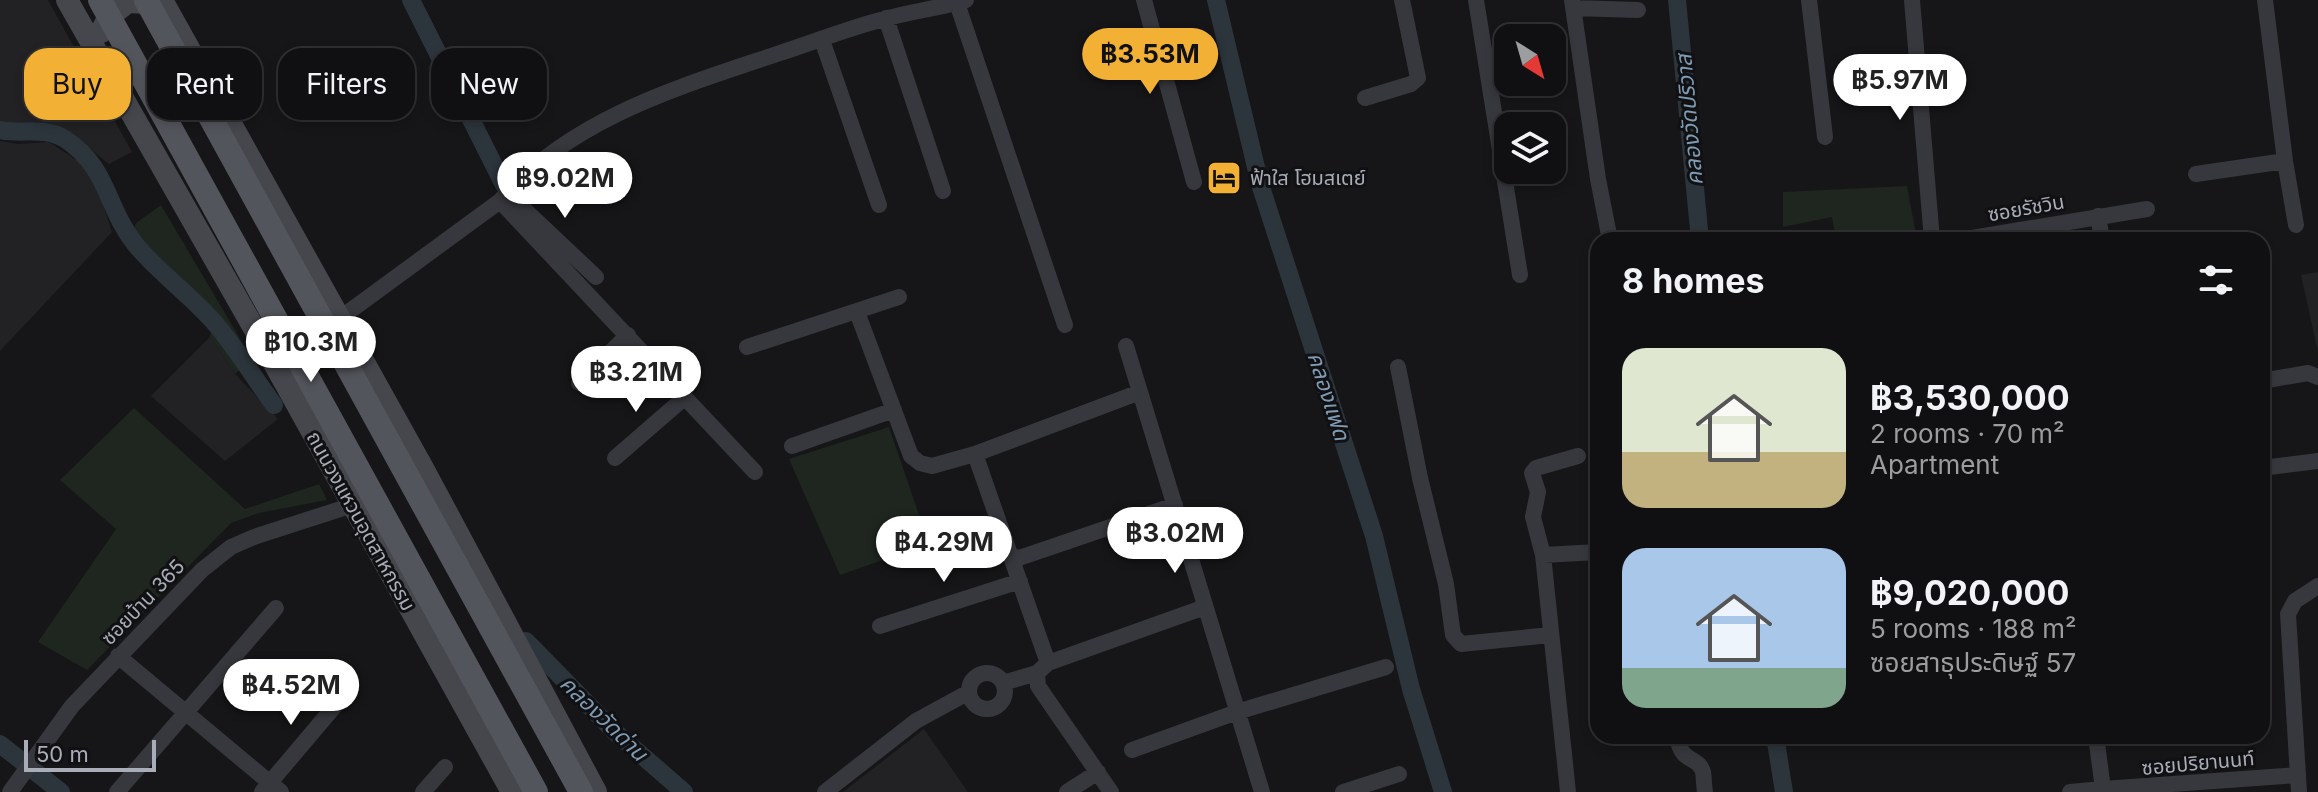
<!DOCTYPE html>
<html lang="en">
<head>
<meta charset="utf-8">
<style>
	body { margin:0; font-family:Inter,"Noto Sans Thai",sans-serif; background:#19191b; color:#f1f3f6; height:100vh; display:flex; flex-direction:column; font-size:30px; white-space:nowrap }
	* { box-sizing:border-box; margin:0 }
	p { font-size:26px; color:#9c9d9f }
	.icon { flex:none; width:44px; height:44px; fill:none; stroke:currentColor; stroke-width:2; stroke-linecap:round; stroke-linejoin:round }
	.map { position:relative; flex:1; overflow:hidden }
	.panel { position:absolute; left:1590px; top:232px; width:680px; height:512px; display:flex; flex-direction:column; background:#101012; border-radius:24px; box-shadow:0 4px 12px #0003,0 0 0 2px #303032 }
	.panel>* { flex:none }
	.hud { position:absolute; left:24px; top:48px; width:760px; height:72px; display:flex; gap:16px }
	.needle { width:52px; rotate:143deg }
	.buttons { position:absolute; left:1494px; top:24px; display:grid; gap:16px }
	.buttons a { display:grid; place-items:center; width:72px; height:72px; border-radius:16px; background:#101012; box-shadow:0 4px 12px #0003,0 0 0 2px #303032; font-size:40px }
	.scale { position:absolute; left:24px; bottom:20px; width:132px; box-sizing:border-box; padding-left:8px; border:4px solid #a8adb8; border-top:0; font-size:22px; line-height:28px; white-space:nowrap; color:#a8adb8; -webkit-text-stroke:6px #111113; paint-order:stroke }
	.price { position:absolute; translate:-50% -68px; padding:0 18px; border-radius:28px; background:#fff; color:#222; font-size:26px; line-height:52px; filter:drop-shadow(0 2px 4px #0008) }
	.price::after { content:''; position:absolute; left:50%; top:48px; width:24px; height:18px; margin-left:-12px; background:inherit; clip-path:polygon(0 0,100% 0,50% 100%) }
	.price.current { background:#f2b134; color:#111 }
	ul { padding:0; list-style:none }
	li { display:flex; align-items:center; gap:24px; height:200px; padding:0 32px }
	li span { display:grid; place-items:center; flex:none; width:224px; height:160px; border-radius:24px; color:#555 }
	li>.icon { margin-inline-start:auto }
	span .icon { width:96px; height:96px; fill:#fffc; stroke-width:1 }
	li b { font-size:34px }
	h2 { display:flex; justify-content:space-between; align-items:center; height:96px; padding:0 32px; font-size:34px }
	.tag { padding:0 28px; border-radius:24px; background:#101012; box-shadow:0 4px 12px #0003,0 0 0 2px #303032; font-size:28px; line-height:72px }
	.tag.current { background:#f2b134; color:#111 }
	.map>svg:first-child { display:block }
	.built { fill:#222225 }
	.green { fill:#1e261f }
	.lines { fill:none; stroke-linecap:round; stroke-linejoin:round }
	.canal { stroke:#2c353c; stroke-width:18 }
	.minor { stroke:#37383d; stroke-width:16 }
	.secondary { stroke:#45474d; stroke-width:22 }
	.primary-bridge { stroke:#53555c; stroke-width:24 }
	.labels { text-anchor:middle; stroke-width:6; stroke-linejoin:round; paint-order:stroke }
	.poi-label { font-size:20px; fill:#a8adb8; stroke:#111113; text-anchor:start }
	.street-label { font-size:20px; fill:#a8adb8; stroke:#111113 }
	.water-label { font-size:22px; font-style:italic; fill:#7f9bb3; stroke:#111113 }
</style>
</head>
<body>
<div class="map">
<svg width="2318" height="792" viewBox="0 0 2318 792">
	<rect width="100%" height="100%" fill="#161618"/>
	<!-- built -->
	<path class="built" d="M 0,0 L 48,0 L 132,152 L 109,164 L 69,132 L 0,124 Z
		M 0,141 L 18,144 L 49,142 L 78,161 L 94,176 L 112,232 L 0,351 Z
		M 2318,272 L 2318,352 L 2301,275 Z
		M 210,337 L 235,374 L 278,419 L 225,461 L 151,396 Z
		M 924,729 L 968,792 L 843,792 Z"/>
	<!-- green -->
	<path class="green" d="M 1907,186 L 1917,240 L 1836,240 L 1832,217 L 1783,227 L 1783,192 Z
		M 161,205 L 252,359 L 235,374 L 210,337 L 212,327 L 178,294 L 133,231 L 136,223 Z
		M 134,408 L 245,509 L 319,484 L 327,500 L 259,513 L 231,523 L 87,670 L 38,642 L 116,529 L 60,480 Z
		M 889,427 L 929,544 L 840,575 L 789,459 Z"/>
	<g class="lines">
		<!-- canal -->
		<path class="canal" d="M 411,0 L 504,185
			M 1216,0 L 1260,184 L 1374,536 L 1411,689 L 1443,792
			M 1677,0 L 1700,240
			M 0,130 C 22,135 45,126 65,139 C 109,168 105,206 135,244 C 158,272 189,294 213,321 C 236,347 254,378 274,405
			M 526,641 L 615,732 L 684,792
			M 1775,736 L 1784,792
			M 0,744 L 61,792"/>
		<!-- minor -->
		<path class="minor" d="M 1144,0 L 1194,182
			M 1476,0 L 1520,275
			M 1572,0 L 1598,179 L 1610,240
			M 1809,0 L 1825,137
			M 1912,0 L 1932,240
			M 2265,0 L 2285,161 L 2296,225
			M 957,3 L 1065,325
			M 1573,8 L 1638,10
			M 886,18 L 943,191
			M 822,40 L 879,205
			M 1365,98 L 1411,84 L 1418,78 L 1402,0
			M 2196,174 L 2285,161
			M 507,193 L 596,277
			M 500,201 L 755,472
			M 2098,216 L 2102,240
			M 1960,240 L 2147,209
			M 857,312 L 911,456 L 920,463 L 932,466 L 975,454 L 1140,392
			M 339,319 L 500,201 C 569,119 679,87 777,54 C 814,42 851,27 888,18 C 914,11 940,8 966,0
			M 1126,346 L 1262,792
			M 747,347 L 899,297
			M 1398,367 L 1420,478 L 1446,584 L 1453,635 L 1461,644 L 1550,635
			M 2262,381 L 2308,373 L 2318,377
			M 579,383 L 628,335
			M 792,446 L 894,410
			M 975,454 L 1048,663
			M 615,458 L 683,399
			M 2262,468 L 2318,461
			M 1543,555 L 1598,552
			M 1011,556 L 1019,558 L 1175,505
			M 880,626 L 1020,581
			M 118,656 L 281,792
			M969 691a18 18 0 1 1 36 0a18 18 0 1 1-36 0Z
			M 1003,683 L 1037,673
			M 1677,736 C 1681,765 1697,754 1703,772 C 1704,778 1704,786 1705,792
			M 2096,736 L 2103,789 L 2297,775
			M 1132,750 L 1237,712 L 1386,667
			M 10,792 L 72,706 L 202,570 L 231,547 L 254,537 L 353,505
			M 117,792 L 276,608
			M 262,792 L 350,688
			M 423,792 L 445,767
			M 825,792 L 916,721 L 969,692
			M 1067,792 L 1098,772
			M 1111,792 L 1038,686 L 1037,673 L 1048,663 L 1205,607
			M 1343,792 L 1399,774
			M 1568,792 L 1543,555 L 1533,517 L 1538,492 L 1532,473 L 1536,468 L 1578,456
			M 2070,792 L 2103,789
			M 2299,792 L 2288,614 L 2295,601 L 2318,586"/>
		<!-- secondary -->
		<path class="secondary" d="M 67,0 L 275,365 L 512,792
			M 162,0 L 423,468 L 596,792
			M 101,32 L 108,18 L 128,2 L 148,3 L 162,12"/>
		<!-- primary-bridge -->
		<path class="primary-bridge" d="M 100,0 L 536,792
			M 146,0 L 581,792"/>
	</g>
	<!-- icons -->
	<defs>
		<g id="hotel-square" transform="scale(1.8)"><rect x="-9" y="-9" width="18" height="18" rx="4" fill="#f2b134" stroke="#111113"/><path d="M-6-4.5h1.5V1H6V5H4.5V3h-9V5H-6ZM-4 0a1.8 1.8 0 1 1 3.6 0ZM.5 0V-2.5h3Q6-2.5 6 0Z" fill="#111"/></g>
	</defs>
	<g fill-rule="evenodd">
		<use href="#hotel-square" x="1224" y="178"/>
	</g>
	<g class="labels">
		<!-- poi labels -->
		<g class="poi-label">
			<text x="1250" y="185">ฟ้าใส โฮมสเตย์</text>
		</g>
		<!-- street labels -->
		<g class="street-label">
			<text transform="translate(2026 208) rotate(-10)" y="7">ซอยรัชวิน</text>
			<text transform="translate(361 521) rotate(61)" y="7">ถนนวงแหวนอุตสาหกรรม</text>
			<text transform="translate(143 602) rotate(-46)" y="7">ซอยบ้าน 365</text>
			<text transform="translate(2198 763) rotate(-5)" y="7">ซอยปริยานนท์</text>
		</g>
		<!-- water labels -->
		<g class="water-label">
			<text transform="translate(1689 120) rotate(-95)" y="8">คลองวัดปริวาส</text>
			<text transform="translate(1329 396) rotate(72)" y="8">คลองแฟด</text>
			<text transform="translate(604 718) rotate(44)" y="8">คลองวัดด่าน</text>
		</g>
	</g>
</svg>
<div class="buttons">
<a><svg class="needle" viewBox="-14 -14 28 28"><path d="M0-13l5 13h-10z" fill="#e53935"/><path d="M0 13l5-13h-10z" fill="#9c9d9f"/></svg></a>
<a><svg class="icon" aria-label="layers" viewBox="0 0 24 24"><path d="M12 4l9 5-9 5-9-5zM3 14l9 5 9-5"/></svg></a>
</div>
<div class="scale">50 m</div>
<b class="price current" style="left:1150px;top:96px">฿3.53M</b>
<b class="price" style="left:1900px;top:122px">฿5.97M</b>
<b class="price" style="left:565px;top:220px">฿9.02M</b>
<b class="price" style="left:311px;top:384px">฿10.3M</b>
<b class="price" style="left:636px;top:414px">฿3.21M</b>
<b class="price" style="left:1175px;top:575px">฿3.02M</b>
<b class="price" style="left:944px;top:584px">฿4.29M</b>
<b class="price" style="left:291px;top:727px">฿4.52M</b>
<div class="hud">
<a class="tag current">Buy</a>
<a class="tag">Rent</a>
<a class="tag">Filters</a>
<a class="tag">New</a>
</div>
<section class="panel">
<h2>8 homes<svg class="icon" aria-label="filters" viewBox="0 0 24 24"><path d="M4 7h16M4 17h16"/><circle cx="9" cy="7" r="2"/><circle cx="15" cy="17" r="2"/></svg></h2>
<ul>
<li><span style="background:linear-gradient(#dfe7d0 65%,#c2b280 0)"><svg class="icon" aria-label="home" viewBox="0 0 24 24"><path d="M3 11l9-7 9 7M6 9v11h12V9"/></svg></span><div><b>฿3,530,000</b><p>2 rooms · 70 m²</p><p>Apartment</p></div></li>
<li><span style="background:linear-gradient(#a9c7e8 75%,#7fa58c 0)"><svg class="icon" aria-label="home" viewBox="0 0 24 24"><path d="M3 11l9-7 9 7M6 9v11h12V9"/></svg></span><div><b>฿9,020,000</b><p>5 rooms · 188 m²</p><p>ซอยสาธุประดิษฐ์ 57</p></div></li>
</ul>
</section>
</div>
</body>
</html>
